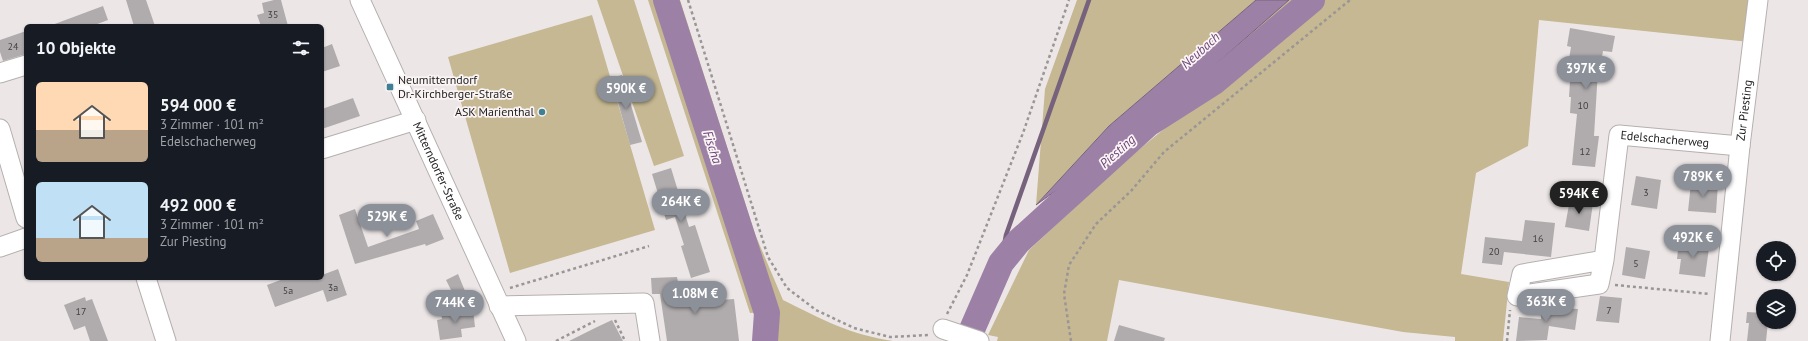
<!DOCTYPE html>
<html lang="de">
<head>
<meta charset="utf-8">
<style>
	body { margin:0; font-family:"PT Sans",sans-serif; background:#20242c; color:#f1f3f6; height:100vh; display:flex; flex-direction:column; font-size:15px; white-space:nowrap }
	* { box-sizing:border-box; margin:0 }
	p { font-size:13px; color:#9ea1a6 }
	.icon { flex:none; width:22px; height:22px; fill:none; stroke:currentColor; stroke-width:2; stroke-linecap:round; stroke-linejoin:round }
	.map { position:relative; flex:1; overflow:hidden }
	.side { position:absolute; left:24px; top:24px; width:300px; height:256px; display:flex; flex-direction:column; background:#171b24; border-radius:6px; box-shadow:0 1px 3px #0004 }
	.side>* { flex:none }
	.fabs { position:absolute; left:1756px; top:241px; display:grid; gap:8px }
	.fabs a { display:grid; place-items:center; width:40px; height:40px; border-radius:50%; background:#171b24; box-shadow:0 1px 3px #0004; font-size:20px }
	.price { position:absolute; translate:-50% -34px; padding:0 9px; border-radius:14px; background:#8c9099; color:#fff; font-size:13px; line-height:26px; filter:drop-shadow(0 1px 2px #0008) }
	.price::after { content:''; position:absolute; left:50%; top:24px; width:12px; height:9px; margin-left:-6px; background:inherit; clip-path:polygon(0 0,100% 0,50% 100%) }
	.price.on { background:#222; color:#fff }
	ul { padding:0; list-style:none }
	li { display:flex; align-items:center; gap:12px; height:100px; padding:0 12px }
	li span { display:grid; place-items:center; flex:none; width:112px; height:80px; border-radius:6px; color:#555 }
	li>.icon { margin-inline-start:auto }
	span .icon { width:48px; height:48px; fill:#fffc; stroke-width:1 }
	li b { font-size:17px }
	h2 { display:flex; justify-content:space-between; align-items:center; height:48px; padding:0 12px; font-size:17px }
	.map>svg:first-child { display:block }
	.green { fill:#c5b892 }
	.water { fill:#9d80a6; stroke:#77627d }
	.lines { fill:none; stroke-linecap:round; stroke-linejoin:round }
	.stream { stroke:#77627d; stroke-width:4.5 }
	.river { stroke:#9d80a6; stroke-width:26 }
	.building { fill:#b0acad }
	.minor-casing { stroke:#b5b0af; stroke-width:21 }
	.path { stroke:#9a9695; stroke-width:2.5; stroke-dasharray:3 3; stroke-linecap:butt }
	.minor { stroke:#fff; stroke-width:19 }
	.poi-dot { fill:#3f8193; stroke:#faf4f4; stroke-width:1.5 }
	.labels { text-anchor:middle; stroke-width:3.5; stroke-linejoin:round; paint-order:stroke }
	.number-label { font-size:10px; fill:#434141 }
	.poi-label { font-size:12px; fill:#1f1d1d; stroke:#faf4f4; text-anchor:start }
	.street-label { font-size:12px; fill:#1f1d1d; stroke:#faf4f4 }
	.water-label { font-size:13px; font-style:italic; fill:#6c4479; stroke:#faf4f4 }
</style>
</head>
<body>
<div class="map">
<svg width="1808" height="341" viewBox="0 0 1808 341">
	<rect width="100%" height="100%" fill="#ece7e6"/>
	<!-- green -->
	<path class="green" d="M 597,0 L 634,0 L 684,156 L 654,166 Z
		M 648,0 L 680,0 L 755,234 L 783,300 C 821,319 851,335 893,341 L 774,341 L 775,311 L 750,313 Z
		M 1077,0 L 1256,0 L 1109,126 L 1036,205 L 1045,89 Z
		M 1289,0 L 1764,0 L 1759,43 L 1539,20 L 1528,146 L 1476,173 L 1461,274 L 1509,282 L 1503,341 L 1455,341 L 1455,337 L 1403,332 L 1119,280 L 1107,341 L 997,341 L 998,337 L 988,335 L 1029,250 L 1119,166 L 1198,101 L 1212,66 Z
		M 592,15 L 655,230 L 510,273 L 448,57 Z"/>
	<!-- water -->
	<path class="water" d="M 1256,0 L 1289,0 L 1148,124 L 1036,205 L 1109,126 Z"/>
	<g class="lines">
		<!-- stream -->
		<path class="stream" d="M 1001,263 L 1006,235 L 1089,0"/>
		<!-- river -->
		<path class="river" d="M 666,0 L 767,313 L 765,341
			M 967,341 L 1001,263 L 1019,241 L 1148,124 L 1214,82 L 1312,0"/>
	</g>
	<!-- building -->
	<path class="building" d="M 126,0 L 146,0 L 155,26 L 134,26 Z
		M 274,0 L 281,0 L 288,26 L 261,26 L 257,15 L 264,13 L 262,3 Z
		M 103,6 L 108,20 L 92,26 L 53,26 L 52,25 Z
		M 1570,28 L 1615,36 L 1612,52 L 1603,51 L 1600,70 L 1598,70 L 1594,136 L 1599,136 L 1595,167 L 1572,165 L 1577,114 L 1570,113 L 1571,97 L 1569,97 L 1571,65 L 1568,65 L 1571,47 L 1567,46 Z
		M 26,31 L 26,54 L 3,61 L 0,52 L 0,40 Z
		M 332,44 L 340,66 L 322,72 L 322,48 Z
		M 622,75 L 642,142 L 630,145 L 611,78 Z
		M 353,98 L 360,116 L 322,129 L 322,109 Z
		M 671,168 L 689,227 L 695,225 L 710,272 L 691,278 L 681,246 L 684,245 L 675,217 L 666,220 L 652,174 Z
		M 1636,176 L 1661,180 L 1657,209 L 1631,205 Z
		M 1691,183 L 1718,184 L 1716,213 L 1688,211 Z
		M 1570,199 L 1593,203 L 1589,231 L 1565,227 Z
		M 355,209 L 368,247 L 419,229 L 416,221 L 433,214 L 444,239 L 426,246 L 425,244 L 355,264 L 339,215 Z
		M 1525,220 L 1555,223 L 1551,257 L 1504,252 L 1502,265 L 1482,263 L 1485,237 L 1522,241 Z
		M 1679,241 L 1702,244 L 1702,246 L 1709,248 L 1705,277 L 1679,274 L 1681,259 L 1677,259 Z
		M 1626,247 L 1650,251 L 1645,279 L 1622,275 Z
		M 338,269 L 347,295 L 327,302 L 323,290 L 275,307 L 267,285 L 286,278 L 322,278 L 322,275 Z
		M 458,274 L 465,291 L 454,296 L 446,280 Z
		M 677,277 L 682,303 L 734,299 L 739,341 L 667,341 L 660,294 L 652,294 L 651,278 Z
		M 1600,296 L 1622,298 L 1619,323 L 1596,321 Z
		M 85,297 L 86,301 L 92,299 L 108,341 L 90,341 L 85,326 L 74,330 L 64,305 Z
		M 1542,306 L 1578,309 L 1575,330 L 1549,326 L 1547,340 L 1516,341 L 1519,317 L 1541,319 Z
		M 473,309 L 475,327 L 461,329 L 462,337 L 440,340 L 437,320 L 442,319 L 441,313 Z
		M 1747,312 L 1763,313 L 1763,322 L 1768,322 L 1766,341 L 1747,341 L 1749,323 L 1746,323 Z
		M 612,320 L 623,341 L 569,341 L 595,328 Z
		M 1119,325 L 1165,338 L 1164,341 L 1114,341 Z"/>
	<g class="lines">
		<!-- minor casing -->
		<g class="minor-casing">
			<g id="minor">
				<path id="s1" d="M 360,0 L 516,341"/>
				<path d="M 0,73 L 26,65"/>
				<path d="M 0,129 L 26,218"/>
				<path d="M 322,149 L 416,120"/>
				<path d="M 0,247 L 26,238"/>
				<path id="s2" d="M 1604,260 L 1599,284 L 1517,296 L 1522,274 L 1604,260 L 1619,135 L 1740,146"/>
				<path d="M 146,278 L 166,341"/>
				<path d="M 499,306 L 644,303 L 650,341"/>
				<path d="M 943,329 L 979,341"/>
				<path id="s3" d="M 1720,341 L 1740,146 L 1758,0"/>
			</g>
		</g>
		<!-- path -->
		<path class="path" d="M 688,0 L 768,257 L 787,288 L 816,310 L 854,328 L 890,337 L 929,335
			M 1615,285 L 1710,294
			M 510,288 L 649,246
			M 947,314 L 967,275 L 1023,133 L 1069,0
			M 615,320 L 625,341
			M 556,341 L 595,321
			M 1071,341 L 1064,294 L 1069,265 L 1096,224 L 1131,191 L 1164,152 L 1350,0
			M 1507,341 L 1510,310"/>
		<!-- minor -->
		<use href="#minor" class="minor"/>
	</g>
	<!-- markers -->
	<g class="poi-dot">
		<rect x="386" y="83" width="8" height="8" rx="2"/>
		<circle cx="542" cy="112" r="4"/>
	</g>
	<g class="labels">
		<!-- number labels -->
		<g class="number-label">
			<text x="273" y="18">35</text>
			<text x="13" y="50">24</text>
			<text x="1583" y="109">10</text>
			<text x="1585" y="155">12</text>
			<text x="1646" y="196">3</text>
			<text x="1538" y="242">16</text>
			<text x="1494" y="255">20</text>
			<text x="1636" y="267">5</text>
			<text x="333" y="291">3a</text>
			<text x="288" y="294">5a</text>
			<text x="1609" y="314">7</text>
			<text x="81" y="315">17</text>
		</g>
		<!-- poi labels -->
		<g class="poi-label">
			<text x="398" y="84">Neumitterndorf<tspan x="398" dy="14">Dr.-Kirchberger-Straße</tspan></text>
			<text x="534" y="116" text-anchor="end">ASK Marienthal</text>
		</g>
		<!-- street labels -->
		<g class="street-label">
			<text dy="4" stroke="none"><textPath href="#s3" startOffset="232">Zur Piesting</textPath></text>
			<text dy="4" stroke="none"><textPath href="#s2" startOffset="385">Edelschacherweg</textPath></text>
			<text dy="4" stroke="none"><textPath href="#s1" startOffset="188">Mitterndorfer-Straße</textPath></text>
		</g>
		<!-- water labels -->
		<g class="water-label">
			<text transform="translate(1200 50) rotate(-42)" y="5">Neubach</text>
			<text transform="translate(713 147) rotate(72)" y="5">Fischa</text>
			<text transform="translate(1117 151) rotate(-42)" y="5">Piesting</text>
		</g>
	</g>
</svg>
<div class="fabs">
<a><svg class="icon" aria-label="locate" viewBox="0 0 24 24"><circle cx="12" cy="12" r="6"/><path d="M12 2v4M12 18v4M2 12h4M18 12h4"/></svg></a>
<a><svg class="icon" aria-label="layers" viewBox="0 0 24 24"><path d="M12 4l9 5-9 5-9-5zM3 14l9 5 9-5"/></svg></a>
</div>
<b class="price" style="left:1586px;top:90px">397K €</b>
<b class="price" style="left:626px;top:110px">590K €</b>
<b class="price" style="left:1703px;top:198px">789K €</b>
<b class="price on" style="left:1579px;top:215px">594K €</b>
<b class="price" style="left:681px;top:223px">264K €</b>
<b class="price" style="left:387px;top:238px">529K €</b>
<b class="price" style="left:1693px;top:259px">492K €</b>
<b class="price" style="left:695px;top:315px">1.08M €</b>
<b class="price" style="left:1546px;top:323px">363K €</b>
<b class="price" style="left:455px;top:324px">744K €</b>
<section class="side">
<h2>10 Objekte<svg class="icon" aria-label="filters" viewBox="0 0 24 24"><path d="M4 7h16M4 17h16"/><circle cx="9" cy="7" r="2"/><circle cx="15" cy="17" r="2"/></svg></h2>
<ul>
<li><span style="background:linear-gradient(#ffd9b3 60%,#b9a48a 0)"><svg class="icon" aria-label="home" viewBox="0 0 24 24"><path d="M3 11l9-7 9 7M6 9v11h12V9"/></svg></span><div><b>594 000 €</b><p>3 Zimmer · 101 m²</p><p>Edelschacherweg</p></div></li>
<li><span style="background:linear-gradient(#bfe0f5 70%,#b9a48a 0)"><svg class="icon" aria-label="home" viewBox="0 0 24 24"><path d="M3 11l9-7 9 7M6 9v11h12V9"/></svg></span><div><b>492 000 €</b><p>3 Zimmer · 101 m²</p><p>Zur Piesting</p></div></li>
</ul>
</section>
</div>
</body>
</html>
